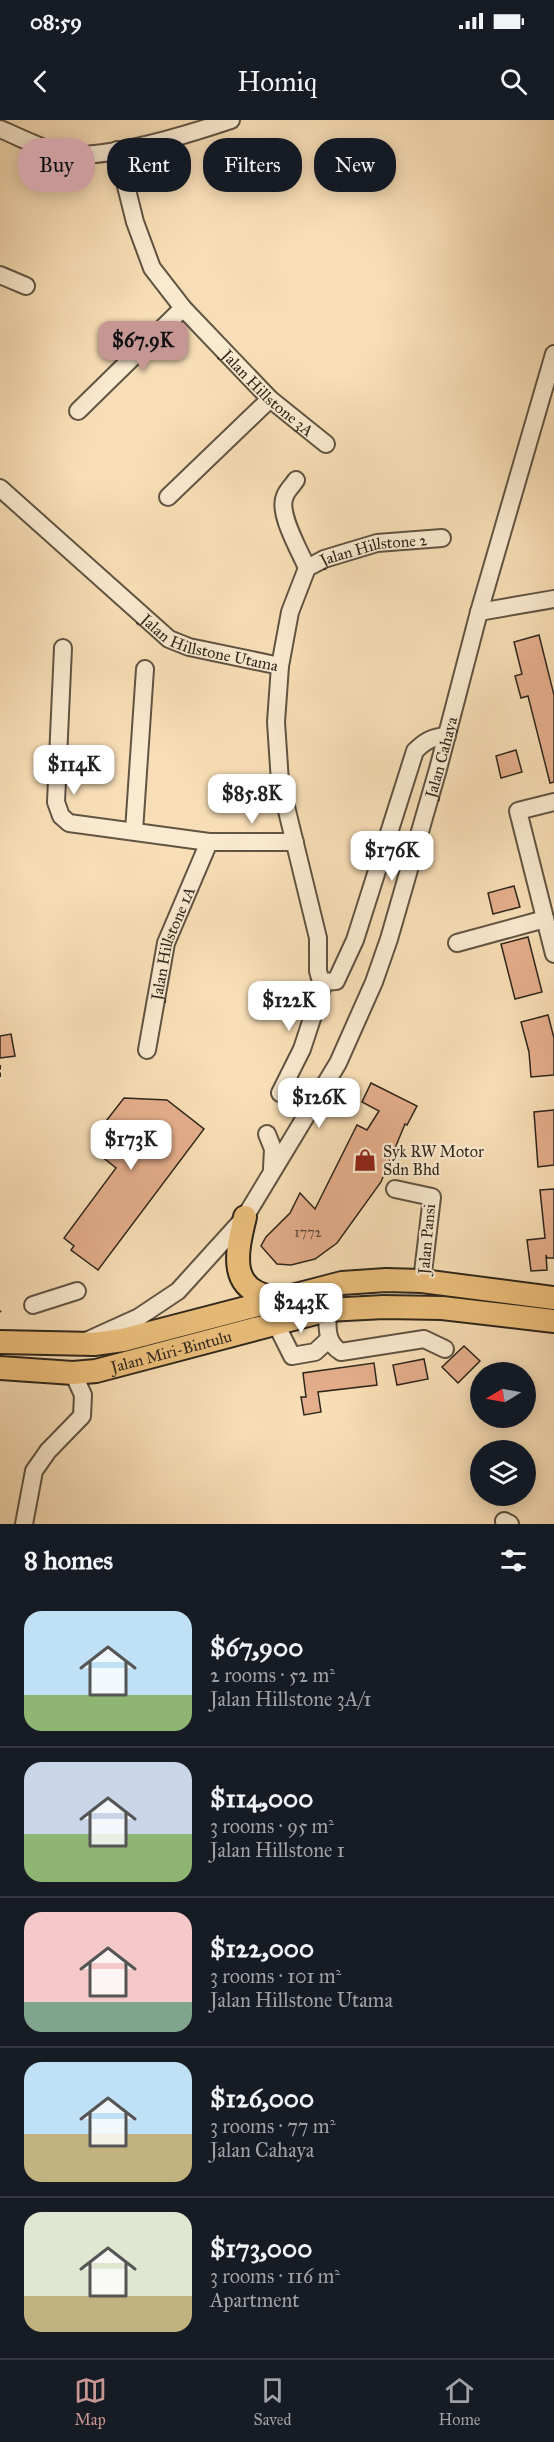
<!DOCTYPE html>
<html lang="en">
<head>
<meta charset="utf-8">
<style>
	body { margin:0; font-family:"IM FELL Great Primer",serif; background:#242831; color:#f1f3f6; height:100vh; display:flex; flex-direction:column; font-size:22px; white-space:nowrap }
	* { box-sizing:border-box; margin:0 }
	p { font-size:20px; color:#9ea1a6 }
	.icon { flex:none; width:33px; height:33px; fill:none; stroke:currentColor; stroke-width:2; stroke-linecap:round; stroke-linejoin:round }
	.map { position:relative; height:1404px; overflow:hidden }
	.sheet { display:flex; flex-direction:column; background:#171b24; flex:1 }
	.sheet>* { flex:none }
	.guide { position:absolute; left:18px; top:18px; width:519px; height:54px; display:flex; gap:12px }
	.needle { width:39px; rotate:260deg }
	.fabs { position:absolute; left:470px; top:1242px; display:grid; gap:12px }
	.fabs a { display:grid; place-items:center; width:66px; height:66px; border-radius:50%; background:#171b24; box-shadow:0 3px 15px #0003; font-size:30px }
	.price { position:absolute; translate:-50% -51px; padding:0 14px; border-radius:12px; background:#fff; color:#222; font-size:20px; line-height:39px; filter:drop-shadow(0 2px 3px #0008) }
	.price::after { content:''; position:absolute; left:50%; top:36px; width:18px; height:14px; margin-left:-9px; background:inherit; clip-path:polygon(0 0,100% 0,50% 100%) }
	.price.current { background:#c59692; color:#111 }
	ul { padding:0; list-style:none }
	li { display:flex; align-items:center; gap:18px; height:150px; padding:0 24px }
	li+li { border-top:2px solid #363941 }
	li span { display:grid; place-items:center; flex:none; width:168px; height:120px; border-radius:18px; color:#555 }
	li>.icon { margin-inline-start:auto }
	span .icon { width:72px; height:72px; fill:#fffc; stroke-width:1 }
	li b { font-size:26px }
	h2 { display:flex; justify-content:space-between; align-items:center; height:72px; padding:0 24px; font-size:26px }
	.chip { padding:0 21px; border-radius:24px; background:#171b24; box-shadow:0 3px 15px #0003; font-size:21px; line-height:54px }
	.chip.current { background:#c59692; color:#111 }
	.status { display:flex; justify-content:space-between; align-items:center; height:42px; padding:0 30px; background:#171b24; direction:ltr }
	.status svg { height:16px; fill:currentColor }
	header { display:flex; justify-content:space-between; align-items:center; height:78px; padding:0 24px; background:#171b24; font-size:27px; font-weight:600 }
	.dock { display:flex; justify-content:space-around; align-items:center; height:84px; border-top:2px solid #363941; background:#171b24; font-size:16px; color:#9ea1a6 }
	.dock a { display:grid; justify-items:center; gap:3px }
	.dock .current { color:#c59692 }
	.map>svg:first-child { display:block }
	.building { fill:#e5ae8c; stroke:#2e261c; stroke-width:1.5 }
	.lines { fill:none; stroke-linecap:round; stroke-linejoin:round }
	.minor-casing { stroke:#605442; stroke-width:20 }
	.highway-casing { stroke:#2e261c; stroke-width:26 }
	.path { stroke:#2e261c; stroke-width:2; stroke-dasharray:4.5 3; stroke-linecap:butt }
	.minor { stroke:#faead0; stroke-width:16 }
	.highway { stroke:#ecbf7b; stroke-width:22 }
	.labels { text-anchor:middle; stroke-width:4.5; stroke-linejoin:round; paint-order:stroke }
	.number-label { font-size:14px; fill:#5c4838 }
	.street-label { font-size:16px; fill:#2e261c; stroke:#faead0 }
	.poi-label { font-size:16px; fill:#2e261c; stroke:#faead0; text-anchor:start }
</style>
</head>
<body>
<div class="status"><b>08:59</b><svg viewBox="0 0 49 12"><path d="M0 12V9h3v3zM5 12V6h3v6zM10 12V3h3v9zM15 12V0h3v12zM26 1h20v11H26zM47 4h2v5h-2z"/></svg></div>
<header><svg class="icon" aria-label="back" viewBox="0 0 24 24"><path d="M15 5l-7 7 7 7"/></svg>Homiq<svg class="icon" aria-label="search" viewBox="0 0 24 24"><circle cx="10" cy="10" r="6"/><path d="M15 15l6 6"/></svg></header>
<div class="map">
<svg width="554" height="1404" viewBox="0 0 554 1404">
	<rect width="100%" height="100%" fill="#f8deb6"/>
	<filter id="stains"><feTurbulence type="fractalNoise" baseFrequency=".00333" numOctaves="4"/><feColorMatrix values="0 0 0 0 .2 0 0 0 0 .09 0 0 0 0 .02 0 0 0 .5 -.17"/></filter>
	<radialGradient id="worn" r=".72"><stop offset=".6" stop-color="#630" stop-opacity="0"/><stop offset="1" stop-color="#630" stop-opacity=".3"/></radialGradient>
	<!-- building -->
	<path class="building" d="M 539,515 L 554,575 L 554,662 L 550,663 L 528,576 L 521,578 L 515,556 L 522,554 L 514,522 Z
		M 516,630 L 522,652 L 501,658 L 496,636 Z
		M 514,766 L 520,787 L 493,794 L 488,773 Z
		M 528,817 L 542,872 L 515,879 L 501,824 Z
		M 548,895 L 554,918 L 554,955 L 531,957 L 529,932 L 521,902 Z
		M 11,914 L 15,936 L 0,938 L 0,916 Z
		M 371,963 L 417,986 L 407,1005 L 405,1004 L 381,1062 L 337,1123 L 315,1139 L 291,1145 L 277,1144 L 261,1126 L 266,1117 L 290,1093 L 300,1073 L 315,1089 L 357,1005 L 367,1010 L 379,991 L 362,982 Z
		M 124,978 L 167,980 L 204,1009 L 98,1150 L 71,1130 L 74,1126 L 64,1118 L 116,1048 L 96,1032 L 99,1010 Z
		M 554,990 L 554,1045 L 538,1047 L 534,992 Z
		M 554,1069 L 554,1138 L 547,1138 L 546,1135 L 547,1150 L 531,1151 L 527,1120 L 545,1118 L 540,1070 Z
		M 464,1226 L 480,1241 L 458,1263 L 442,1247 Z
		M 424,1239 L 428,1259 L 397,1265 L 393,1245 Z
		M 374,1243 L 377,1265 L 318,1272 L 321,1292 L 304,1295 L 301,1277 L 306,1277 L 303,1253 Z"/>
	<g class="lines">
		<!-- minor casing -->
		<g class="minor-casing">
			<g id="minor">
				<path d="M 0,9 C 17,16 48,32 64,34 C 108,40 189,14 231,0"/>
				<path id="s1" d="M 117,30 L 135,102 L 152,148 L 183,188 L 270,279 L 326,324"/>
				<path d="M 0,155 L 26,166"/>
				<path d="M 78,291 L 183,188"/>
				<path d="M 296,360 C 293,365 287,370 285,376 C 277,393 300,431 307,448"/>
				<path id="s2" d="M 0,368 L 169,519 L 189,527 L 280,546"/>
				<path d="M 168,377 L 270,279"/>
				<path d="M 479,492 L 554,479"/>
				<path d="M 63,528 L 56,682 L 61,696 L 69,703 L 209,722 L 295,722"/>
				<path d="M 554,682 L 518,691 L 554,834"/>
				<path d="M 134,711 L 145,549"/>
				<path d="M 457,823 L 545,799"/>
				<path id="s3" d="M 324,862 L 320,858 L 318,851 L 318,818 L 280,662 L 276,602 L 280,546 L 290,492 L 307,448 L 324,439 L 377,423 L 442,418"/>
				<path d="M 324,862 L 336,861 L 355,820 L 415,631 C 425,621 432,617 447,616"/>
				<path id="s4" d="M 147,930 L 166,823 L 209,722"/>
				<path d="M 280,973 L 302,929 L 324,862"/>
				<path d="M 267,1014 L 273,1029 L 272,1048"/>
				<path d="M 395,1069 L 432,1077 L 422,1161"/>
				<path d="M 33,1185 L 77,1171"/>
				<path d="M 327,1190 C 328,1208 325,1222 341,1232 L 424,1219 L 445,1229"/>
				<path d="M 276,1204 L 292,1236 L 315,1232 L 328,1220"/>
				<path id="s5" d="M 86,1221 L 139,1197 L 178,1171 L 245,1097 L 338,943 L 374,862 L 389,819 L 438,649 L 479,492 L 554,234"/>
				<path d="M 504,1401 L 510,1404"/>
				<path d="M 24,1404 L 34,1351 L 48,1331 L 82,1296 L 83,1275 L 73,1253"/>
			</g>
		</g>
		<!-- highway casing -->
		<g class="highway-casing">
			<g id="highway">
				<path d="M 245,1097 C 236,1134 227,1172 278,1178"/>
				<path d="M 0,1222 L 94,1224 L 123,1220 L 342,1163 L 386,1160 L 422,1161 L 554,1178"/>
				<path id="s6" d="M 0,1248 L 73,1253 L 96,1251 L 327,1190 L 384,1187 L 442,1188 L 554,1201"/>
			</g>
		</g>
		<!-- path -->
		<path class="path" d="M 0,945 L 0,957
			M 0,1191 L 1,1192"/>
		<!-- minor -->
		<use href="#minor" class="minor"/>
		<!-- highway -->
		<use href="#highway" class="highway"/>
	</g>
	<!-- icons -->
	<defs>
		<g id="shop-bare" transform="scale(1.8)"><path d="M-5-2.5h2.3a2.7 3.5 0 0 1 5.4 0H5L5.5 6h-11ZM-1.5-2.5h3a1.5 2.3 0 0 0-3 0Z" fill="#8f2418" stroke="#faead0" stroke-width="2.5" paint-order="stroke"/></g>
	</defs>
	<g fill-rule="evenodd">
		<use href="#shop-bare" x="365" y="1040"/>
	</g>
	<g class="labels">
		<!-- number labels -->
		<g class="number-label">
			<text x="308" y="1117">1772</text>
		</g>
		<!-- street labels -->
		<g class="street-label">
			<text dy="6" stroke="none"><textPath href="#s1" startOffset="294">Jalan Hillstone 3A</textPath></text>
			<text dy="6" stroke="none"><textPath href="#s3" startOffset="495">Jalan Hillstone 2</textPath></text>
			<text dy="6" stroke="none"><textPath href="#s2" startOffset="266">Jalan Hillstone Utama</textPath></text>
			<text dy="6" stroke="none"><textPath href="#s5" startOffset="708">Jalan Cahaya</textPath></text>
			<text dy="6" stroke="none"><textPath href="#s4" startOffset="110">Jalan Hillstone 1A</textPath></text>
			<text transform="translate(426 1119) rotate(-85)" y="6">Jalan Pansi</text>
			<text dy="6" stroke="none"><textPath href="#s6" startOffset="174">Jalan Miri-Bintulu</textPath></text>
		</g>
		<!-- poi labels -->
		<g class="poi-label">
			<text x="383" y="1037">Syk RW Motor<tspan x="383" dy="18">Sdn Bhd</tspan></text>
		</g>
	</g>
	<rect width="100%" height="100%" filter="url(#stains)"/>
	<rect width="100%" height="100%" fill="url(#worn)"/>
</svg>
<div class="fabs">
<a><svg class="needle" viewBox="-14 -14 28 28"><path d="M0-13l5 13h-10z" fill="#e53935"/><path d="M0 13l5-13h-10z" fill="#9ea1a6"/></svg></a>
<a><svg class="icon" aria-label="layers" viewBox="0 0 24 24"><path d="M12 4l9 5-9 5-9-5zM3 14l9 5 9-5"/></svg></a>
</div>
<b class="price current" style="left:143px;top:252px">$67.9K</b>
<b class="price" style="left:74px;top:676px">$114K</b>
<b class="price" style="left:252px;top:705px">$85.8K</b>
<b class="price" style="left:392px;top:762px">$176K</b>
<b class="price" style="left:289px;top:912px">$122K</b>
<b class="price" style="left:319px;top:1009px">$126K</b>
<b class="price" style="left:131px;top:1051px">$173K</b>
<b class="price" style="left:301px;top:1214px">$243K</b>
<div class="guide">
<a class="chip current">Buy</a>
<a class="chip">Rent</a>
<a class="chip">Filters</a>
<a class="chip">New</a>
</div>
</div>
<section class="sheet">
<h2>8 homes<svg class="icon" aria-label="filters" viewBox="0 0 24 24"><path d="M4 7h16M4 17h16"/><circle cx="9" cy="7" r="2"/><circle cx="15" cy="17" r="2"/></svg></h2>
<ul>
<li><span style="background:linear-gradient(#bfe0f5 70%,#8fb573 0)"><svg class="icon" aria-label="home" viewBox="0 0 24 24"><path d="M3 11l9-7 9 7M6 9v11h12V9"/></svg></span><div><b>$67,900</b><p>2 rooms · 52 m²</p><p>Jalan Hillstone 3A/1</p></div></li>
<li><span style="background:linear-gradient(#c9d6e8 60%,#8fb573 0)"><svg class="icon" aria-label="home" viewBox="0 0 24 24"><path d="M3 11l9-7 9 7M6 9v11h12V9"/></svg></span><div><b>$114,000</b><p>3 rooms · 95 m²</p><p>Jalan Hillstone 1</p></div></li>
<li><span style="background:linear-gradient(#f6c9c9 75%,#7fa58c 0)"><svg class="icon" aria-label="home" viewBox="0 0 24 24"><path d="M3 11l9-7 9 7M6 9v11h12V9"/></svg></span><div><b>$122,000</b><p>3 rooms · 101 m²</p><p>Jalan Hillstone Utama</p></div></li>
<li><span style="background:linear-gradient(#bfe0f5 60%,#c2b280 0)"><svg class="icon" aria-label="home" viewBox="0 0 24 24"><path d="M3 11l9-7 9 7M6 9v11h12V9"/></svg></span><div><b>$126,000</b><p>3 rooms · 77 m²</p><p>Jalan Cahaya</p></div></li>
<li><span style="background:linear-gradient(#dfe7d0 70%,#c2b280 0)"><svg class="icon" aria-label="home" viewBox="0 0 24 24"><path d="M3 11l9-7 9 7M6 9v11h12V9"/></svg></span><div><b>$173,000</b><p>3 rooms · 116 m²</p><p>Apartment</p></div></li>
</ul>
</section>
<nav class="dock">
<a class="current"><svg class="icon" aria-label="map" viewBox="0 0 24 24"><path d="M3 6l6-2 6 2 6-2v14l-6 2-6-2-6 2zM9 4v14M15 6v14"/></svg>Map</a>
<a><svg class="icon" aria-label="saved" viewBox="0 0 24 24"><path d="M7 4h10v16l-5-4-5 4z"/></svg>Saved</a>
<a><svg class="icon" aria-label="home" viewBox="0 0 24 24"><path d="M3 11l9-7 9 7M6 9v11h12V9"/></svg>Home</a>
</nav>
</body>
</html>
